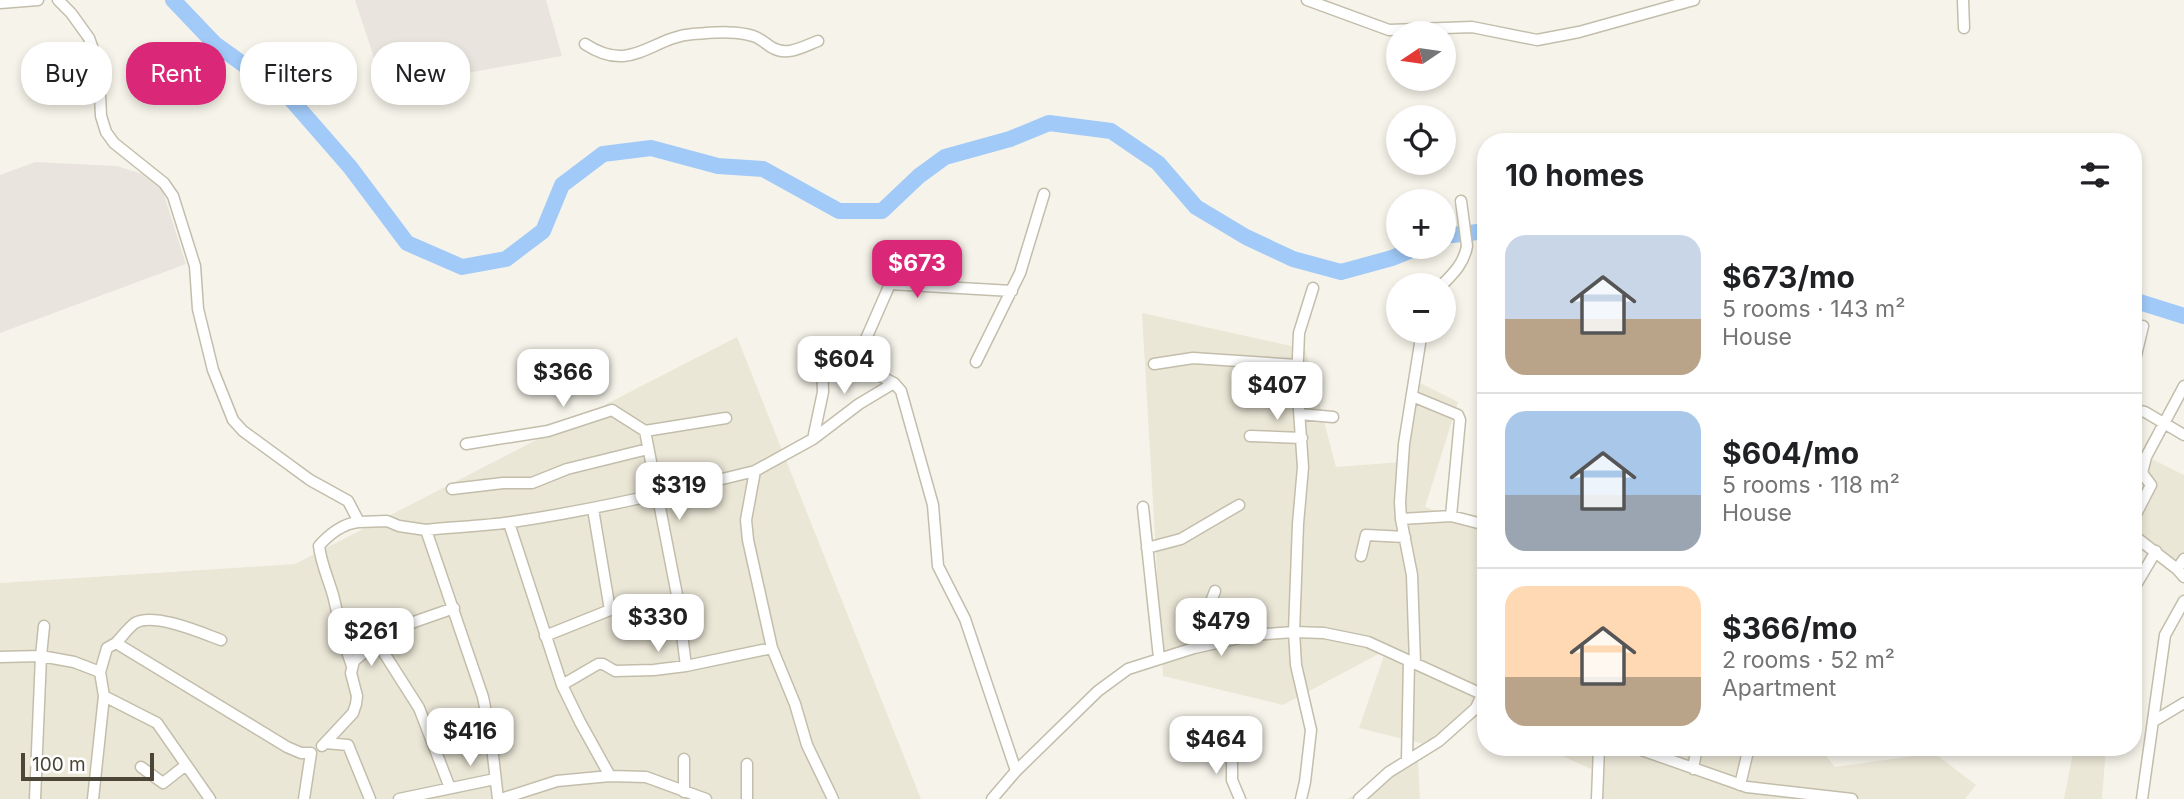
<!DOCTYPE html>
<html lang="en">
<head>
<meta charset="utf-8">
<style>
	body { margin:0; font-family:Inter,sans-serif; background:#f6f6f6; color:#202124; height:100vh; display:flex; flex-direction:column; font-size:26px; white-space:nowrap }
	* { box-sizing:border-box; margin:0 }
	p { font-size:23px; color:#757577 }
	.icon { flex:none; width:38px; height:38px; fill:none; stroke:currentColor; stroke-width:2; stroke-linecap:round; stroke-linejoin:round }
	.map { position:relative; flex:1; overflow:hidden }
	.panel { position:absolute; left:1477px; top:133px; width:665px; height:623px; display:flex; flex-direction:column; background:#fff; border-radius:28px; box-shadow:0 4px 10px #0003 }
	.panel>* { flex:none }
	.banner { position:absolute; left:21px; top:42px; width:665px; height:63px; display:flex; gap:14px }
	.needle { width:46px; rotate:257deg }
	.tools { position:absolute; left:1386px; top:21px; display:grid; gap:14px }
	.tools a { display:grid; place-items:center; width:70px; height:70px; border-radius:50%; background:#fff; box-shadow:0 4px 10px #0003; font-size:35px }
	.scale { position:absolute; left:21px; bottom:18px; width:133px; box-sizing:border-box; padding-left:7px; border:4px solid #4b4637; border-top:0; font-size:19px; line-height:24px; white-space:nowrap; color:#4b4637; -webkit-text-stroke:5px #fff; paint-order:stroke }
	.price { position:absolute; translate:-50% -60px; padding:0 16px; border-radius:14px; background:#fff; color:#222; font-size:23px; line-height:46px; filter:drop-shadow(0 2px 4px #0008) }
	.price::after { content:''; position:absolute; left:50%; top:42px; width:21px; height:16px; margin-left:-10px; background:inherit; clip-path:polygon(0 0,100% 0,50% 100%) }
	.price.on { background:#db2777; color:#fff }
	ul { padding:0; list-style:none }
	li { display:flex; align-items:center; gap:21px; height:175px; padding:0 28px }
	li+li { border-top:2px solid #e0e0e0 }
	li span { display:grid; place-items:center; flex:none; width:196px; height:140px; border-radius:21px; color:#555 }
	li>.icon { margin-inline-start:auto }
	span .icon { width:84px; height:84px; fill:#fffc; stroke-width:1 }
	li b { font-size:30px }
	h2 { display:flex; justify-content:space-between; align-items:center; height:84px; padding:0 28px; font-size:30px }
	.chip { padding:0 24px; border-radius:28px; background:#fff; box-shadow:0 4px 10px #0003; font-size:24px; line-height:63px }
	.chip.on { background:#db2777; color:#fff }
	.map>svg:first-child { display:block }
	.residential { fill:#ebe7d7 }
	.industrial { fill:#e9e5de }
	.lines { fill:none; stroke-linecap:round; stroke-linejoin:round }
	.river { stroke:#a1caf8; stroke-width:16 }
	.minor-casing { stroke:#c3beab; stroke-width:13 }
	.minor { stroke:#fff; stroke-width:10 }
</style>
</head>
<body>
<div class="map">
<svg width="2184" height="799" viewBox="0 0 2184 799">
	<rect width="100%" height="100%" fill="#f6f4ea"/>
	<!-- residential -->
	<path class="residential" d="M 1142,313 L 1305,349 L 1336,467 L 1401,462 L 1420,383 L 1458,402 L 1425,507 L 1486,530 L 1486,713 L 1424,744 L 1359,728 L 1386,650 L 1283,705 L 1163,676 Z
		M 737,337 L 921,799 L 0,799 L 0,583 L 295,564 Z
		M 2148,457 L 2184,475 L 2184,569 L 2133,539 L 2133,481 Z
		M 1542,747 L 1819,747 L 1835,767 L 1934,753 L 1976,785 L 1965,799 L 1594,799 L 1596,771 Z
		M 2074,747 L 2106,747 L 2102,799 L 2064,799 Z
		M 1418,759 L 1420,799 L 1347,799 Z"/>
	<!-- industrial -->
	<path class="industrial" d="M 355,0 L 546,0 L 562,56 L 384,88 Z
		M 35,162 L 117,166 L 159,179 L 186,264 L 0,333 L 0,175 Z"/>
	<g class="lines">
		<!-- river -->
		<path class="river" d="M 173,0 L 215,44 L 289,97 L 350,167 L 407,243 L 462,267 L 506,259 L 543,231 L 562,185 L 603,154 L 651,148 L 718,166 L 763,169 L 839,211 L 882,211 L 919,176 L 945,157 L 1010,139 L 1049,123 L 1111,131 L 1158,163 L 1196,207 L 1246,237 L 1293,259 L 1341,272 L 1392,258 L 1419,247
			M 1444,236 L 1486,231
			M 2133,300 L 2184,316"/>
		<!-- minor casing -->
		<g class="minor-casing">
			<path id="minor" d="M 58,0 L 71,13 L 89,38 L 94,52 L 99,74 L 101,116 L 106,132 L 114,143 L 164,183 L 173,196 L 195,266 L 198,309 L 213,370 L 233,420 L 243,431 L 310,480 L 348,501 L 359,522 L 387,521 L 399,526 L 426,530
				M 1307,0 L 1389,30 L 1472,27 L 1537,40 L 1579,32 L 1694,0
				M 1963,0 L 1964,28
				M 0,3 L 38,0
				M 585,44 C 632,75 651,37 693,34 C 711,33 736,30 753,36 C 760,38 765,43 771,47 C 787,57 802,47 818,41
				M 1442,285 C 1454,273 1464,263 1467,246 L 1461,201
				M 976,362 L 1020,273 L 1044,194
				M 855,364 L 890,284 L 1012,291
				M 1154,364 L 1193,358 L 1297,365
				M 2133,368 L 2143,326
				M 1412,396 L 1458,415 L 1460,420 L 1451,516
				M 2133,409 L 2145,412 L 2184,435
				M 1300,414 L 1333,417
				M 1250,436 L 1302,438
				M 813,439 L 823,392 L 822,362 L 827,353 L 833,353 L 894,383 L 901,391 L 933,505 L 938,566 L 965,619 L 1016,771
				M 466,444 L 548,431 L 612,410 L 645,431
				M 755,471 L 813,439 L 859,404 L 894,383
				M 452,489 L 503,483 L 532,483 L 567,469 L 648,449
				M 1143,507 L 1159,658
				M 1401,519 L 1451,516 L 1486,525
				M 2133,520 L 2151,485 L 2142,473 L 2146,457 L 2184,386
				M 2133,535 L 2177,569
				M 1147,548 L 1181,539 L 1239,505
				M 1361,556 L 1366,535 L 1405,537
				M 2184,559 L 2177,569 L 2184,577
				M 2133,590 L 2156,551
				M 545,636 L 610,610 L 593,509
				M 221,640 C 202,633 154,612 135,623 C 128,628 122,637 116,643 L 287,747 L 301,753 L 311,753 L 304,799
				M 377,642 L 419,708 L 450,788
				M 1194,648 L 1215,591
				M 0,657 L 41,656 L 44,626
				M 1415,663 L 1412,575 L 1401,519 L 1400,502 L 1404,444 L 1422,331
				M 352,666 C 343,642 339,619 333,595 C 328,578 321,563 319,546 C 329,534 344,523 359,522
				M 686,666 L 677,595 L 645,431 L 726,418
				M 562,685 L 598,664 L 603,664 L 615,671 L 654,670 L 686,666 L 772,648
				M 104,696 L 157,723 L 210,799
				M 2154,721 L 2184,703
				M 1232,742 L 1232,780 L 1240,799
				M 325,743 L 353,713 L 356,704 L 357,696 L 351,673 L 354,661 L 391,630 L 454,608
				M 322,746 L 325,743 L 348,745 L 370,799
				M 1633,747 L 1747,787 L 1852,799
				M 1407,760 L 1409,661
				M 141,767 L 163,783 L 186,765
				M 1693,769 L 1697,747
				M 610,776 L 646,777 L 706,799
				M 1740,785 L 1749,747
				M 684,792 L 684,759
				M 35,799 L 41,656 L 74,662 L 100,672
				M 93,799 L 104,696 L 100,672 L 107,648 L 116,643
				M 399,799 L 495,779
				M 498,799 L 491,738 L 483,697 L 426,530 C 455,527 484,526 512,522 C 594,510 674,491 755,471 L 746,520 L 748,540 L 772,648 L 795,704 L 807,745 L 833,799
				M 501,799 L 557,781 L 610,776 L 580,722 L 562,685 L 509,523
				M 747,799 L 747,764
				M 992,799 L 1016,771 L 1098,691 L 1128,669 L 1194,648 L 1253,635 L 1294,632 L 1324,633 L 1368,642 L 1486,696
				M 1301,799 L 1305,782 L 1311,730 L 1296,665 L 1294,632 L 1298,524 L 1303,467 L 1297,382 L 1299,333 L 1313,288
				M 1359,799 L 1389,772 L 1439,741 L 1476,708 L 1486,686
				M 1597,799 L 1599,747
				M 2142,799 L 2165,635 L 2184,601"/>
		</g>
		<!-- minor -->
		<use href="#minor" class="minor"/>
	</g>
</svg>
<div class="tools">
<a><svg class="needle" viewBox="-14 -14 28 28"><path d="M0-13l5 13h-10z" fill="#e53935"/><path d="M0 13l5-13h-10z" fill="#757577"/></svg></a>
<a><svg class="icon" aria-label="locate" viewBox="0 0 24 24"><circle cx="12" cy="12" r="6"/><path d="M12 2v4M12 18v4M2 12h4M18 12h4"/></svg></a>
<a>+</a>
<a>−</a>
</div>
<div class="scale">100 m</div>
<b class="price on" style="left:917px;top:300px">$673</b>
<b class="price" style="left:844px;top:396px">$604</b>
<b class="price" style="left:563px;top:409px">$366</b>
<b class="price" style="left:1277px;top:422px">$407</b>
<b class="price" style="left:679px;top:522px">$319</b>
<b class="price" style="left:658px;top:654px">$330</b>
<b class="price" style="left:1221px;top:658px">$479</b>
<b class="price" style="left:371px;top:668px">$261</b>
<b class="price" style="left:470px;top:768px">$416</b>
<b class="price" style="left:1216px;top:776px">$464</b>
<div class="banner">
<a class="chip">Buy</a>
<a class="chip on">Rent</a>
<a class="chip">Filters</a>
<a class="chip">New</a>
</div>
<section class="panel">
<h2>10 homes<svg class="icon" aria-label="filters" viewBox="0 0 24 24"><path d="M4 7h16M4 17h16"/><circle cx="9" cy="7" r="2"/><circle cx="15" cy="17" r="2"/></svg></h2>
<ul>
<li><span style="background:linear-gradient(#c9d6e8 60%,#b9a48a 0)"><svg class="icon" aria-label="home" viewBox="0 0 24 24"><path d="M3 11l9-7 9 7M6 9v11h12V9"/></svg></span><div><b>$673/mo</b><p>5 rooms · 143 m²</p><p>House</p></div></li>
<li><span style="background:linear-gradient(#a9c7e8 60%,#9aa5b1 0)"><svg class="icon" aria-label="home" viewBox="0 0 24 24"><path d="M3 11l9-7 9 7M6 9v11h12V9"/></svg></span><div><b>$604/mo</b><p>5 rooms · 118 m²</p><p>House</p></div></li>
<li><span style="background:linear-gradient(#ffd9b3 65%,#b9a48a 0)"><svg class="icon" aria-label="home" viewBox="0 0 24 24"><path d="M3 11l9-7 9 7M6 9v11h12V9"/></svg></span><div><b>$366/mo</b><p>2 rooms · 52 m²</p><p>Apartment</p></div></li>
</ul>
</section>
</div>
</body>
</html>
